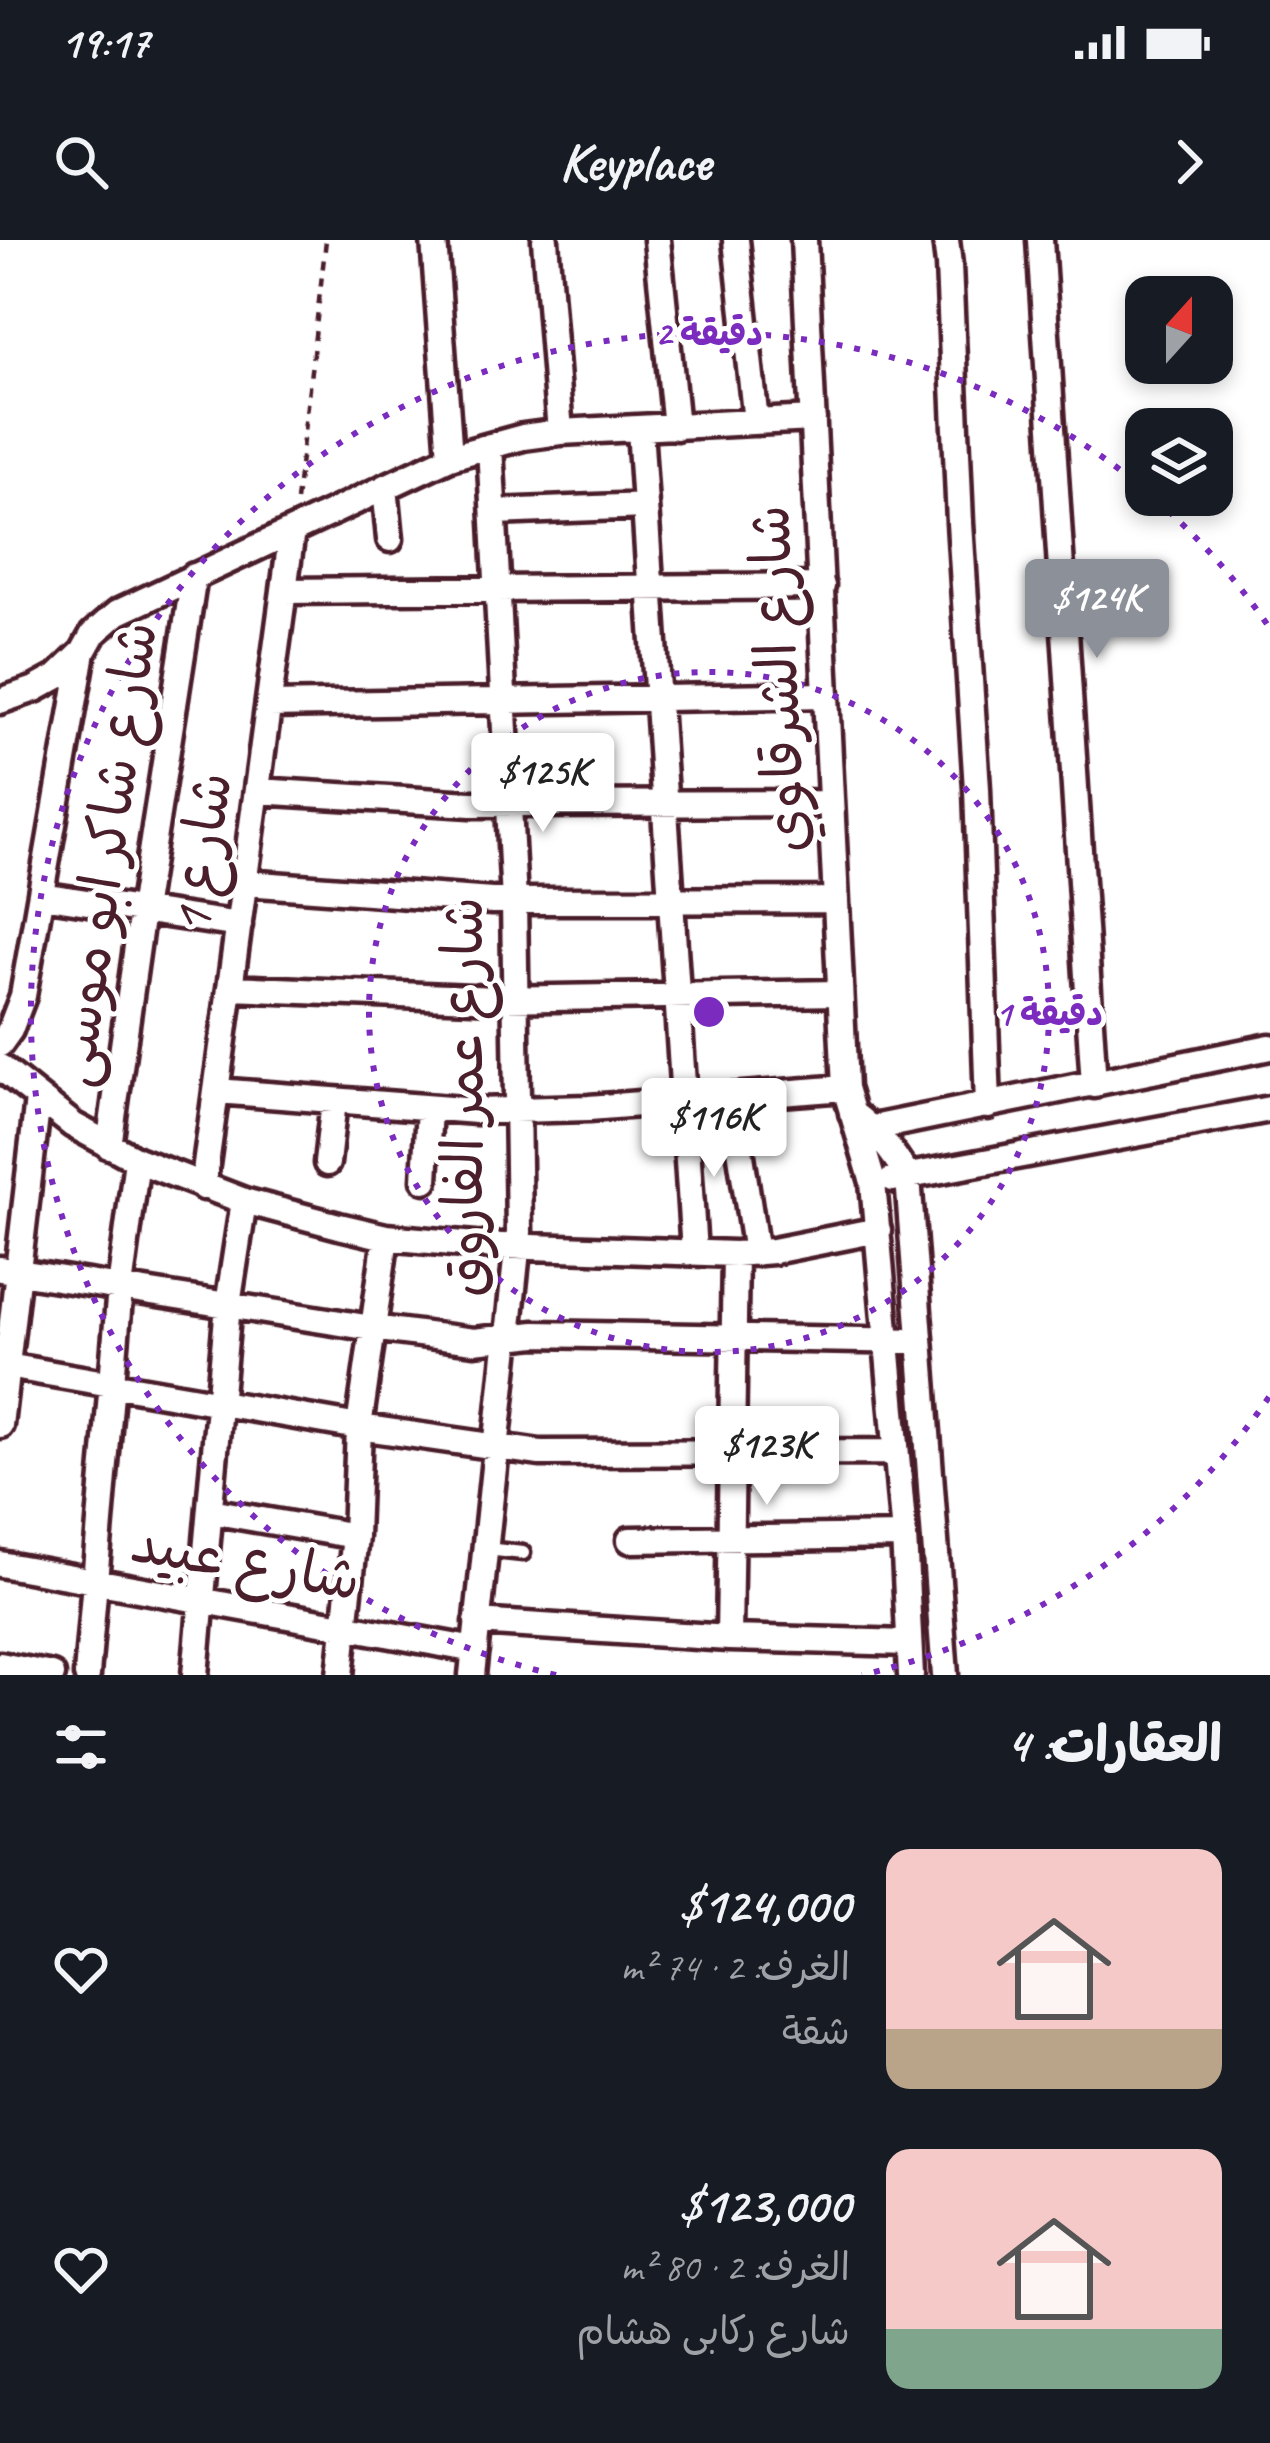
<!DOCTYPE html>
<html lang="ar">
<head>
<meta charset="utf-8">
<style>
	body { margin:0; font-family:Caveat,"Playpen Sans Arabic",sans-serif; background:#242831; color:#f1f3f6; direction:rtl; height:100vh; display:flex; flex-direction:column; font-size:45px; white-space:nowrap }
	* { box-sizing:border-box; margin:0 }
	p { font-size:39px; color:#9ea1a6 }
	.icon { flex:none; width:66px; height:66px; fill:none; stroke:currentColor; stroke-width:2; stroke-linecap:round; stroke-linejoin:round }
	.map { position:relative; height:1435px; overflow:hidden; direction:ltr }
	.drawer { display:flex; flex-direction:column; background:#171b24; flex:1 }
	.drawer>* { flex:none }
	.needle { width:78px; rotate:21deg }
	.tools { position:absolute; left:1125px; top:36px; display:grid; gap:24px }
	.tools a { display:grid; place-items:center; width:108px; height:108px; border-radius:24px; background:#171b24; box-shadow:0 6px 18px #0003; font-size:60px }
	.price { position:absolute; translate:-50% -102px; padding:0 27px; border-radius:12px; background:#fff; color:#222; font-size:39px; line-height:78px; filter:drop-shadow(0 3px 6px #0008) }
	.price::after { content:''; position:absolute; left:50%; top:72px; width:36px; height:27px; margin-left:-18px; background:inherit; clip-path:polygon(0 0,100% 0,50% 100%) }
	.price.on { background:#8c9099; color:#fff }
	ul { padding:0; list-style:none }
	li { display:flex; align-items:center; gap:36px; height:300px; padding:0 48px }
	li span { display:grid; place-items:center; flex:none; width:336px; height:240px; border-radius:24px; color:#555 }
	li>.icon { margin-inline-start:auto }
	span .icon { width:144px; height:144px; fill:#fffc; stroke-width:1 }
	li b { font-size:51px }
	h2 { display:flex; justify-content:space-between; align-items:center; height:144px; padding:0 48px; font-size:51px }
	.status { display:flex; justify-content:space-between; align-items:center; height:84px; padding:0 60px; background:#171b24; direction:ltr }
	.status svg { height:33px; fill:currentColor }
	header { display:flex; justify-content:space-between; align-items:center; height:156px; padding:0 48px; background:#171b24; font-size:54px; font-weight:700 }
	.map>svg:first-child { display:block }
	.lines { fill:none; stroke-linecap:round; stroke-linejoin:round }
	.service-casing { stroke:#4a1f2b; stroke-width:21 }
	.minor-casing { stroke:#4a1f2b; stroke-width:33 }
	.path { stroke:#4a1f2b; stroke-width:4.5; stroke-dasharray:9 9; stroke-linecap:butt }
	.service { stroke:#fff; stroke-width:12 }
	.minor { stroke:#fff; stroke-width:24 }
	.ring { fill:none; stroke:#7b2cbf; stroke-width:6; stroke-dasharray:6 12 }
	.labels { text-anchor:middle; stroke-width:10; stroke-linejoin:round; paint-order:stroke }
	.street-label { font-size:57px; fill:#4a1f2b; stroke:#fff }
	.centre { fill:#7b2cbf; stroke:#fff; stroke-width:6 }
	.ring-label { font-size:36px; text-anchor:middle; font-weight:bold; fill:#7b2cbf; stroke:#fff; stroke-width:10; stroke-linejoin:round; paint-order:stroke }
</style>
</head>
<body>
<div class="status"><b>19:17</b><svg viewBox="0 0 49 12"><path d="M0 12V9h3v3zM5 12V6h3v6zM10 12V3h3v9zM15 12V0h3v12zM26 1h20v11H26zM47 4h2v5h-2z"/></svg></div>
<header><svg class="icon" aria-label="forward" viewBox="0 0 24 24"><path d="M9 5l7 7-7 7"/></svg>Keyplace<svg class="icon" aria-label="search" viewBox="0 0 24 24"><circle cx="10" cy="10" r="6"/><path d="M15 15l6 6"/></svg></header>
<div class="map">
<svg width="1270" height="1435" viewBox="0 0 1270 1435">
	<rect width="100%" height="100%" fill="#fff"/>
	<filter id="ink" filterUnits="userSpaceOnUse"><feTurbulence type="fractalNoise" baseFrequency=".00833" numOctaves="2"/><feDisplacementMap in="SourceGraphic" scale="24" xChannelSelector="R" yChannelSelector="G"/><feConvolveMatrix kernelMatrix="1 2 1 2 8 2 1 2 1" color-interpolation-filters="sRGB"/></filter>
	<g filter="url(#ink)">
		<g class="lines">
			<!-- service casing -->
			<g class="service-casing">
				<path id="service" d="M 486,1309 L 523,1313"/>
			</g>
			<!-- minor casing -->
			<g class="minor-casing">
				<path id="minor" d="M 434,0 L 450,217
					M 545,0 L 560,192
					M 657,0 L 676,187
					M 736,0 L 756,182
					M 804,0 L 845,848 L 873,942 L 904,1296 L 911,1435
					M 946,0 L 949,25 L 960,283 L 977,549 L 988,866
					M 1040,0 L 1094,845
					M 640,189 L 694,1012
					M 385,247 L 390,299
					M 495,272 L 645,266
					M 284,351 L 822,346
					M 0,461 L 35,449 L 57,437 L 83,412 L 93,394 L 117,373 L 450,217 L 523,197 L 560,192 L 813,179
					M 269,465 L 826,455
					M 257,551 L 471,564 L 830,563
					M 245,643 L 492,661 L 836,660
					M 41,655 L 239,685
					M 230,748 L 497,759 L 840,753
					M 0,804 L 10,790 L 23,756 L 83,412
					M 0,827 L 73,885 L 137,920 L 244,961 L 339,986 L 386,997 L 475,1005 L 735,1014 L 773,1011 L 878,990
					M 216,851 L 476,871 L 589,868 L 845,848
					M 732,857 L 756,1013
					M 852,873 C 877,891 892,911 908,937 L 945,1435
					M 873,888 L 1270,807
					M 109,906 L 142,671 L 194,336
					M 327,923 L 334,861
					M 893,939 L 1270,869
					M 425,940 L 429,868
					M 203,947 L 292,291
					M 0,1029 L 372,1088 L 474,1101 L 535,1094 L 920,1101
					M 7,1126 L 359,1187 L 540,1213 L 896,1212
					M 0,1185 L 38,859
					M 210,1271 L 355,1296
					M 630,1300 L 904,1296
					M 0,1324 L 475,1410
					M 477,1382 L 729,1398 L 909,1403
					M 729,1398 L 735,1014
					M 0,1425 L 52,1435
					M 87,1435 L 120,1048 L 137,920
					M 195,1435 L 228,1065 L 244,961
					M 340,1435 L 355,1296 L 359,1187 L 386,997
					M 472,1435 L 519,992 L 514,661 L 490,206"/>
			</g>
			<!-- path -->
			<path class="path" d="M 296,261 L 326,0"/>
			<!-- service -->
			<use href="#service" class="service"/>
			<!-- minor -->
			<use href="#minor" class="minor"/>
		</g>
	</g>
	<!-- distance rings -->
	<g class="ring">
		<circle cx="709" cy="772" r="340"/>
		<path d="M1269 1157A680 680 0 0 1 862 1435M556 1435A680 680 0 1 1 1142 247M1155 259A680 680 0 0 1 1269 387"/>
	</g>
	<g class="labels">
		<!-- street labels -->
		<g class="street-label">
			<text transform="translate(777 439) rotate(-93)" y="20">شارع الشرقاوي</text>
			<text transform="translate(200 613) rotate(-82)" y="20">شارع 1</text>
			<text transform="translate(104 614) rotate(-82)" y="20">شارع شاكر ابو موسى</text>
			<text transform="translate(462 857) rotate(-90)" y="20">شارع عمر الفاروق</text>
			<text transform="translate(246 1320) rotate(10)" y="20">شارع عبيد</text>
		</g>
	</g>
	<circle cx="709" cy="772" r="18" class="centre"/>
	<g class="ring-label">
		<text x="709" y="105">2 دقيقة</text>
		<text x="1049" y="785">1 دقيقة</text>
	</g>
</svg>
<div class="tools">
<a><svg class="needle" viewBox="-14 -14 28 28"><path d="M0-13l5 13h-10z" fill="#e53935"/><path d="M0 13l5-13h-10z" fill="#9ea1a6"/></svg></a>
<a><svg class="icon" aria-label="layers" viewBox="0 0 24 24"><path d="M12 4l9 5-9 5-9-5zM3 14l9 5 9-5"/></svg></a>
</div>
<b class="price on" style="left:1097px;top:421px">$124K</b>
<b class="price" style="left:543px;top:595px">$125K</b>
<b class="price" style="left:714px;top:940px">$116K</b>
<b class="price" style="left:767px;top:1268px">$123K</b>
</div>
<section class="drawer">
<h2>العقارات: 4<svg class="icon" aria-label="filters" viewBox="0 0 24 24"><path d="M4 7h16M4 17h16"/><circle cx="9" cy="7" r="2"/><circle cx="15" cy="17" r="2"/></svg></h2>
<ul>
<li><span style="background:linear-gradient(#f6c9c9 75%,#b9a48a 0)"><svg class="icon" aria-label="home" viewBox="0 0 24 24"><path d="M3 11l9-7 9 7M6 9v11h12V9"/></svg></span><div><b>$124,000</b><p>الغرف: 2 · 74 m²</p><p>شقة</p></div><svg class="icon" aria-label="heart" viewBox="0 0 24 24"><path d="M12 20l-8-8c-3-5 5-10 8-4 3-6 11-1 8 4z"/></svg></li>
<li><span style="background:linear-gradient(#f6c9c9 75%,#7fa58c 0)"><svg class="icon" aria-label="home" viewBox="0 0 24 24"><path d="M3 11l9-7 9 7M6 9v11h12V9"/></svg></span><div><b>$123,000</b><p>الغرف: 2 · 80 m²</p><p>شارع ركابى هشام</p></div><svg class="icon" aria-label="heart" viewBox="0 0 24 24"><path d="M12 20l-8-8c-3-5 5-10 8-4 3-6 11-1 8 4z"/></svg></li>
</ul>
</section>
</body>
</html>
